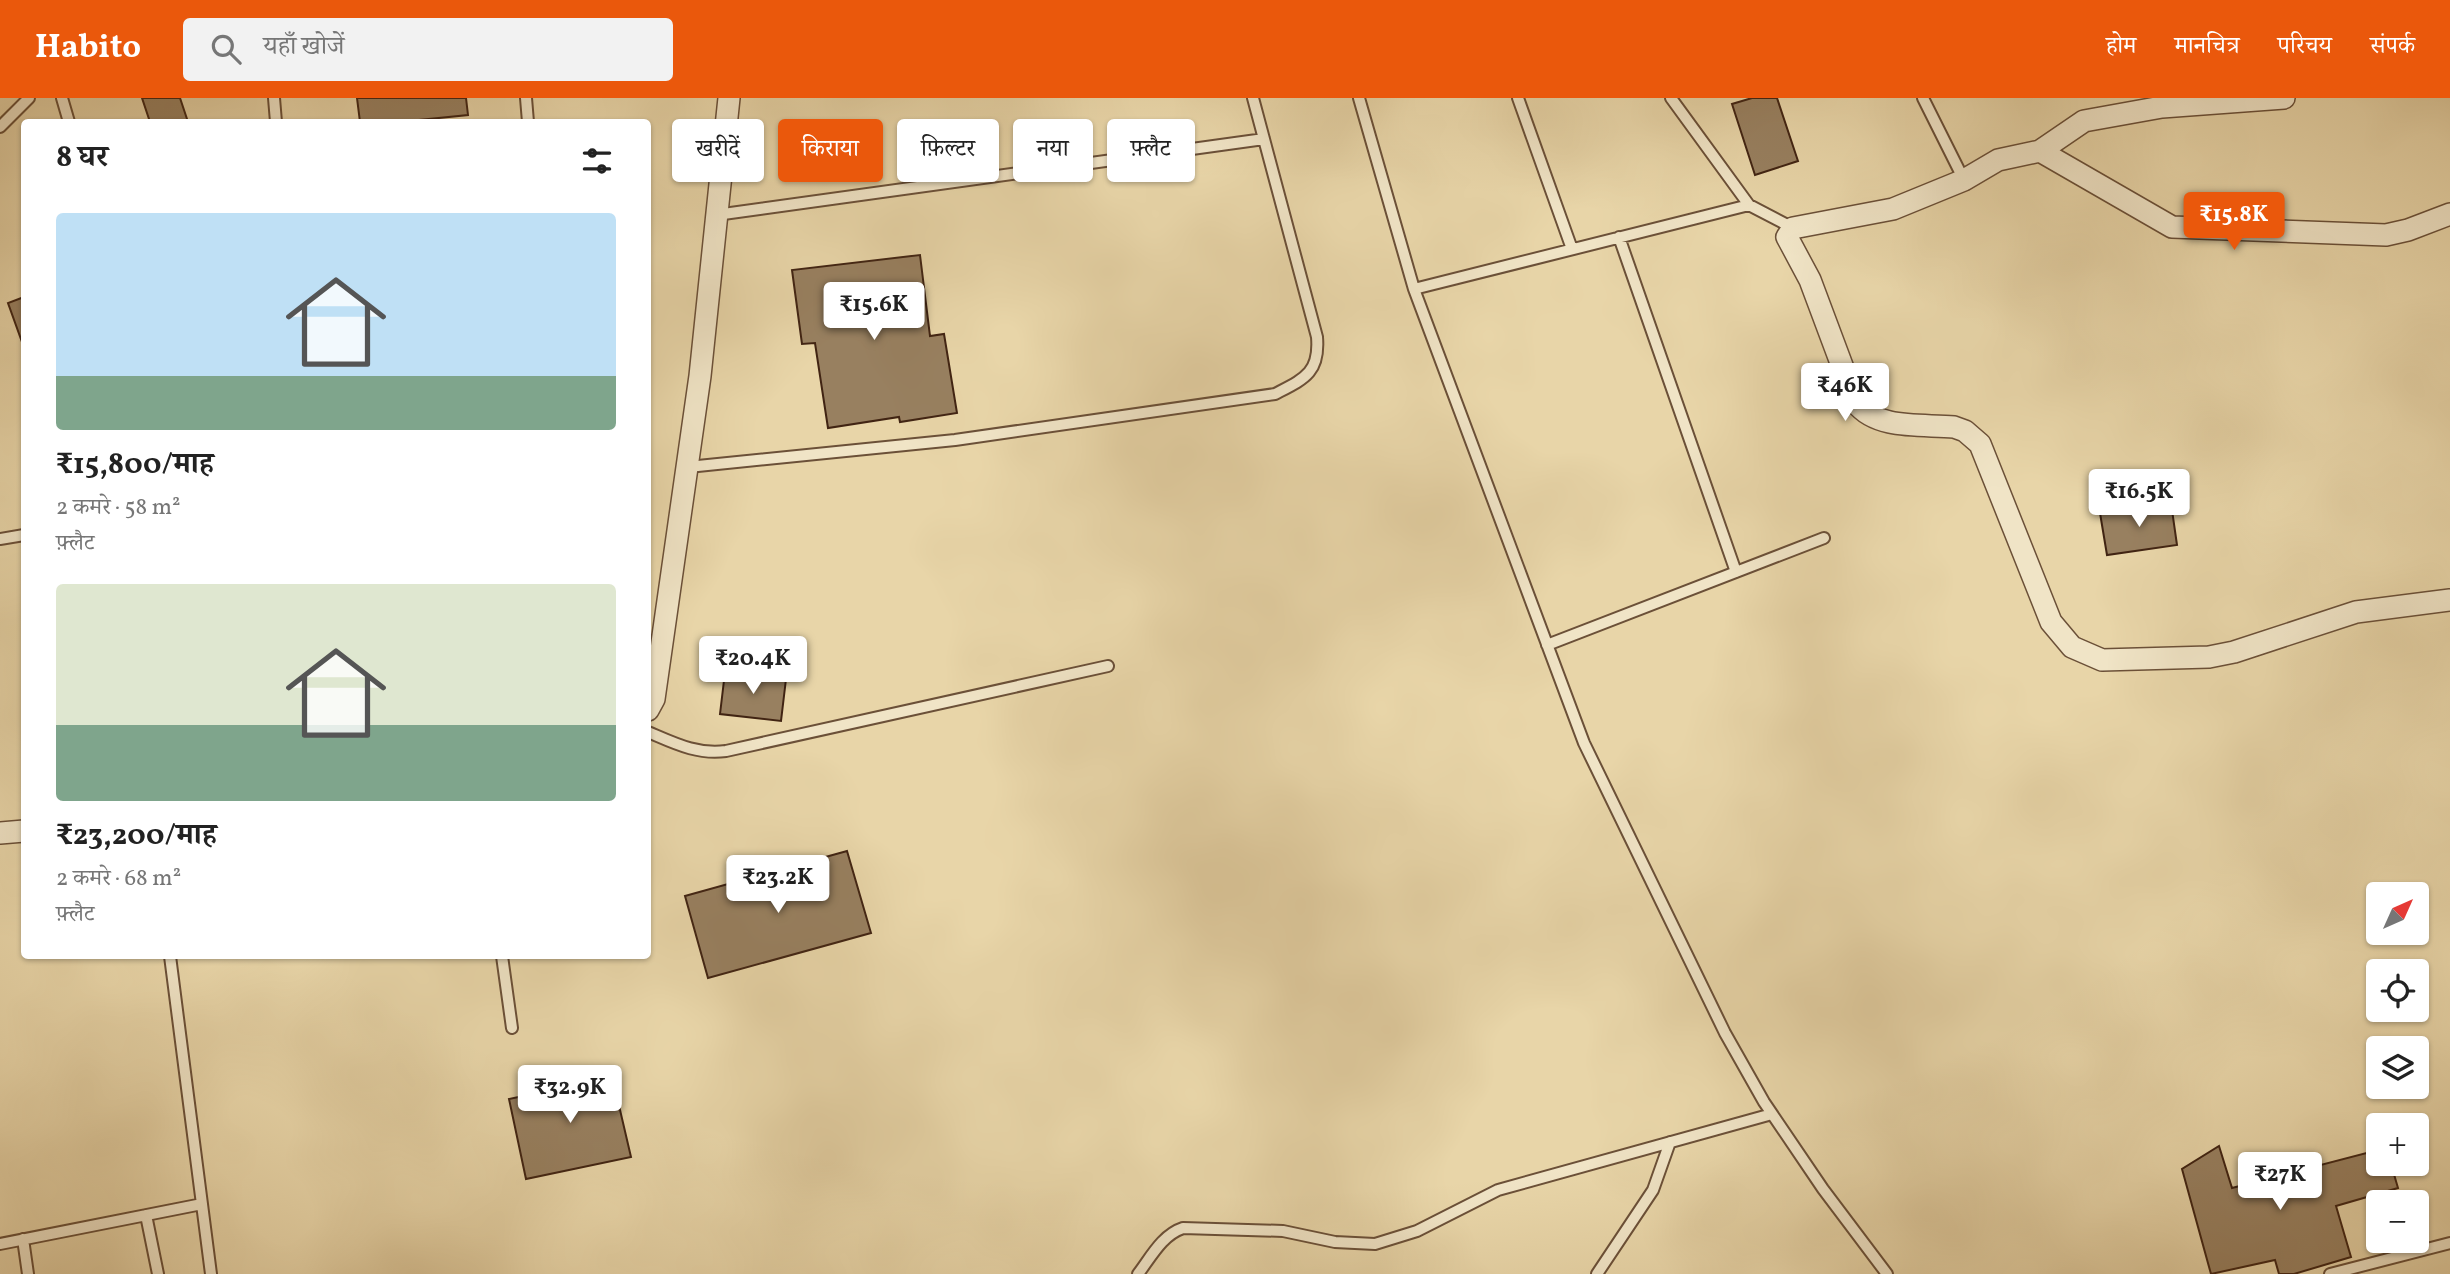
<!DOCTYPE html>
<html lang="hi">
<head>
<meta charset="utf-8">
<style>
	body { margin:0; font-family:Vollkorn,"Noto Serif Devanagari",serif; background:#f2f2f2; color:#222; height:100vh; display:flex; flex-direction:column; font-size:26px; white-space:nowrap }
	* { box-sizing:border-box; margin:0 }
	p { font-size:23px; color:#767676 }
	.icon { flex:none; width:38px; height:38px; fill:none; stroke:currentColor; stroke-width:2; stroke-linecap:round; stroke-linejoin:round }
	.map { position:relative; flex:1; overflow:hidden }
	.sheet { position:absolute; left:21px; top:21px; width:630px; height:840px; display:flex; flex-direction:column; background:#fff; border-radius:7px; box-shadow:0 2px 5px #0004 }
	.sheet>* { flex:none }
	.hud { position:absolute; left:672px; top:21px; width:665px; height:63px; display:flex; gap:14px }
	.needle { width:46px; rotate:45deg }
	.buttons { position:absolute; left:2366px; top:784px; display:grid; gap:14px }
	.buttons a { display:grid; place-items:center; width:63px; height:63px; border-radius:7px; background:#fff; box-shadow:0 2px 5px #0004; font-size:35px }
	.price { position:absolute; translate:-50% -60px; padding:0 16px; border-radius:7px; background:#fff; color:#222; font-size:23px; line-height:46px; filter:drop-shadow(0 2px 4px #0008) }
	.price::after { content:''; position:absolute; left:50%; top:42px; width:21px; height:16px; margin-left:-10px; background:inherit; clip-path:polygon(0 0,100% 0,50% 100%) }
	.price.active { background:#ea580c; color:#fff }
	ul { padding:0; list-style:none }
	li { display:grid; align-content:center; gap:14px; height:371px; padding:0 35px }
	li span { display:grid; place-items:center; height:217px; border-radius:7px; color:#555 }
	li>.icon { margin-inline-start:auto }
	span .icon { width:126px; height:126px; fill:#fffc; stroke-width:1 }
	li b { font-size:30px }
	h2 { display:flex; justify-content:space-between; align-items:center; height:84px; padding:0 35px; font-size:30px }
	.chip { padding:0 24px; border-radius:7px; background:#fff; box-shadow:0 2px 5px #0004; font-size:24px; line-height:63px }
	.chip.active { background:#ea580c; color:#fff }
	header { display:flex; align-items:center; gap:42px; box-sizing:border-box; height:98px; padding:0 35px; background:#ea580c; color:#fff }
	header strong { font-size:33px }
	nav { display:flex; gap:38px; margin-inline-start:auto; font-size:24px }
	.search { width:490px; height:63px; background:#f2f2f2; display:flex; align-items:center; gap:18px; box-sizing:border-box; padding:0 24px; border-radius:7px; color:#767676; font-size:26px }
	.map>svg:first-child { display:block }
	.building { fill:#988060; stroke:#412413; stroke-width:2 }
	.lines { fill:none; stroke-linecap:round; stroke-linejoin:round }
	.service-casing { stroke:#6b5038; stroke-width:14 }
	.minor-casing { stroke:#6b5038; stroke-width:24 }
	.service { stroke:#f0e4c6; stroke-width:10 }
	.minor { stroke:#f0e4c6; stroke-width:21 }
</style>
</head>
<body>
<header>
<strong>Habito</strong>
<div class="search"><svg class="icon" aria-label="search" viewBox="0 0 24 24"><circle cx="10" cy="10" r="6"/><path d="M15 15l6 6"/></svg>यहाँ खोजें</div>
<nav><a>होम</a><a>मानचित्र</a><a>परिचय</a><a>संपर्क</a></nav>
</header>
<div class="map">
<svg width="2450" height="1176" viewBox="0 0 2450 1176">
	<rect width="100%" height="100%" fill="#e8d5a8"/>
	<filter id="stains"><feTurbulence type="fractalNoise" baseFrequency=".00286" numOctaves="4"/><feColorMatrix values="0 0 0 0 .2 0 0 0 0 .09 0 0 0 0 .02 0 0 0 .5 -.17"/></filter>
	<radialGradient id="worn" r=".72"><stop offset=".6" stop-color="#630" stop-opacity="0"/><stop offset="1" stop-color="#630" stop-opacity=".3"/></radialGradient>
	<!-- building -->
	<path class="building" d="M 142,0 L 180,0 L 188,24 L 150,24 Z
		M 357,0 L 466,0 L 468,17 L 399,24 L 360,24 Z
		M 1752,0 L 1777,0 L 1798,63 L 1755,77 L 1732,6 Z
		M 920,157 L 930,238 L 944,236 L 957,315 L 900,324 L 899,319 L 828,330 L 815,245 L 802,246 L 792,172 Z
		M 24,199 L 24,244 L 22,244 L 8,205 Z
		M 2171,405 L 2177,447 L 2107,457 L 2100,415 Z
		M 725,574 L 786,581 L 781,623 L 720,616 Z
		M 847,753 L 871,835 L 708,880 L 685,798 Z
		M 610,969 L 631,1059 L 526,1081 L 509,1001 L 556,991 L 553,982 Z
		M 2219,1048 L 2232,1090 L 2378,1052 L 2378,1066 L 2391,1066 L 2398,1090 L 2336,1108 L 2351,1159 L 2294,1176 L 2279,1176 L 2275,1162 L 2211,1176 L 2182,1071 Z"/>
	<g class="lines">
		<!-- service casing -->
		<g class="service-casing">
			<path id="service" d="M 62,0 L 69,24
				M 274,0 L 276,24
				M 526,0 L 528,24
				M 1359,0 L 1414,191 L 1584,645 L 1725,935 L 1764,1004 L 1823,1091 L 1887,1176
				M 1518,0 L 1572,151
				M 1671,0 L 1749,107 L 1793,130
				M 1923,0 L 1964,82
				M 0,29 L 29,0
				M 716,117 L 1264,41
				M 1619,139 L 1736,474
				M 1414,191 L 1749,107
				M 688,369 L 955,342 L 1275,296 C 1304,281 1320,275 1317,239 L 1253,0
				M 0,441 L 24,437
				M 1547,547 L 1824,440
				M 648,634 C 674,645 697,657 726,653 L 1108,568
				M 170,858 L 211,1176
				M 502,858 L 512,930
				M 146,1117 L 158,1176
				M 23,1141 L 28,1176
				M 0,1146 L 202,1106
				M 1138,1176 C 1151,1159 1162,1137 1183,1130 L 1283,1133 L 1335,1144 L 1375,1146 L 1417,1133 L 1498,1092 L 1772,1016
				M 1597,1176 L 1653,1092 L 1670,1044
				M 2330,1176 L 2450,1145"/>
		</g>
		<!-- minor casing -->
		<g class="minor-casing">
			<path id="minor" d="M 2284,0 L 2162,9 L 2084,23 L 2040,53 L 1998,62 L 1964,82 L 1893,111 L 1793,130 L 1787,139 L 1810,182 L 1856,305 C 1877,332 1922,326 1954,329 L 1965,333 L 1980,346 L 2051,524 L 2072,549 L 2102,562 L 2209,559 L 2234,554 L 2356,514 L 2450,502
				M 2040,53 L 2172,129 L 2386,137 L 2408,132 L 2450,116
				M 648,612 L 654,601 L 700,278 L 729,0
				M 0,735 L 24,733"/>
		</g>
		<!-- service -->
		<use href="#service" class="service"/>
		<!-- minor -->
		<use href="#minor" class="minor"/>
	</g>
	<rect width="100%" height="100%" filter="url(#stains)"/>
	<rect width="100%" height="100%" fill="url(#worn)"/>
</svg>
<div class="buttons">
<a><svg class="needle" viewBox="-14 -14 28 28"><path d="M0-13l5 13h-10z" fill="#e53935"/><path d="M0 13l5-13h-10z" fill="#767676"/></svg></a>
<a><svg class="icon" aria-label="locate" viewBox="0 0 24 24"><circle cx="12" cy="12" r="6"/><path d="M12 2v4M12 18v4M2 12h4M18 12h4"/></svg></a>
<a><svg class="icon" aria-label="layers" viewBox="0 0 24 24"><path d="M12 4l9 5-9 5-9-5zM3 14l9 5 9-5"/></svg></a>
<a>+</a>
<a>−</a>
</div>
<b class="price active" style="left:2234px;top:154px">₹15.8K</b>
<b class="price" style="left:874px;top:244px">₹15.6K</b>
<b class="price" style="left:1845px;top:325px">₹46K</b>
<b class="price" style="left:2139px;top:431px">₹16.5K</b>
<b class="price" style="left:753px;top:598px">₹20.4K</b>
<b class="price" style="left:778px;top:817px">₹23.2K</b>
<b class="price" style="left:570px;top:1027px">₹32.9K</b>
<b class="price" style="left:2280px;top:1114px">₹27K</b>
<div class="hud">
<a class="chip">खरीदें</a>
<a class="chip active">किराया</a>
<a class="chip">फ़िल्टर</a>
<a class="chip">नया</a>
<a class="chip">फ़्लैट</a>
</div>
<section class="sheet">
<h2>8 घर<svg class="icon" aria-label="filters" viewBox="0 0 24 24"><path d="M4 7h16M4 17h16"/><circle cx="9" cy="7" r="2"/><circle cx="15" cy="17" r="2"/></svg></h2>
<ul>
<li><span style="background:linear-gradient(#bfe0f5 75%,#7fa58c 0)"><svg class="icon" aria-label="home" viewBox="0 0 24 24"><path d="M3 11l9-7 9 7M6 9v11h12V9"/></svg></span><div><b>₹15,800/माह</b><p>2 कमरे · 58 m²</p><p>फ़्लैट</p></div></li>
<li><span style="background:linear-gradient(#dfe7d0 65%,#7fa58c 0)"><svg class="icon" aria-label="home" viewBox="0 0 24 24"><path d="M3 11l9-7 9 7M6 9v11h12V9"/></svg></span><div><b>₹23,200/माह</b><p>2 कमरे · 68 m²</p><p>फ़्लैट</p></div></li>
</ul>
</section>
</div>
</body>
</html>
